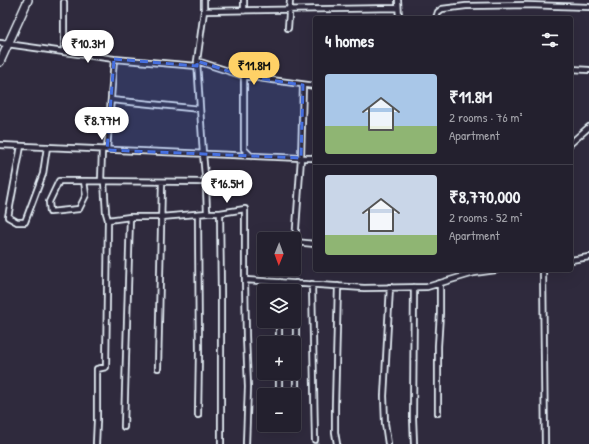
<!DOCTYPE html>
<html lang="en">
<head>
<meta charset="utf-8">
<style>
	body { margin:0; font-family:"Patrick Hand",sans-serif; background:#2b2836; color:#f1f3f6; height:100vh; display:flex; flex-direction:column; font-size:15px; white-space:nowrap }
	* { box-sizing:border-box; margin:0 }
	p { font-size:13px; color:#a3a3aa }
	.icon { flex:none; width:22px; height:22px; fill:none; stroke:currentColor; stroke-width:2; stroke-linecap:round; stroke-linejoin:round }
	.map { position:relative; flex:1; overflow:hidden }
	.side { position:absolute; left:313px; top:16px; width:260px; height:256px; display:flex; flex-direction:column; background:#23202e; border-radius:4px; box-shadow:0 4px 16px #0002,0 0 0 1px #403e4a }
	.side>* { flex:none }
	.needle { width:26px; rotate:181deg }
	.controls { position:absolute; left:257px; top:232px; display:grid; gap:8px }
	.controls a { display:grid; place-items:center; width:44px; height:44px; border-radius:4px; background:#23202e; box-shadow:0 4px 16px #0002,0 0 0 1px #403e4a; font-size:20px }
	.price { position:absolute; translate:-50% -34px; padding:0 9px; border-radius:14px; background:#fff; color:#222; font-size:13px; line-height:26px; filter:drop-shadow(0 1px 2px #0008) }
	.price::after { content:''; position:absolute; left:50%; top:24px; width:12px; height:9px; margin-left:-6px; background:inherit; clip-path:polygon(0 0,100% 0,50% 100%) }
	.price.active { background:#ffd166; color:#111 }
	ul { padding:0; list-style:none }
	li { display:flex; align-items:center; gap:12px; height:100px; padding:0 12px }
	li+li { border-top:1px solid #403e4a }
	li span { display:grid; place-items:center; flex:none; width:112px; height:80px; border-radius:4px; color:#555 }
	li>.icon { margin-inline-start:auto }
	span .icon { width:48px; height:48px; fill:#fffc; stroke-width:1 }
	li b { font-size:17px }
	h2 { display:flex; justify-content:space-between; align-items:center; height:48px; padding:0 12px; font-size:17px }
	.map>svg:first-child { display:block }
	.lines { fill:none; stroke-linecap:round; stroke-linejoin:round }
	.minor-casing { stroke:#e8f1f8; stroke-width:8 }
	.primary-casing { stroke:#e8f1f8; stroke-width:10 }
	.minor { stroke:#2f2a3d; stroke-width:4.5 }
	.primary { stroke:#2f2a3d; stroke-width:7 }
	.marked { fill:#466fde; fill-opacity:0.2; stroke:#466fde; stroke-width:3; stroke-dasharray:8 5; stroke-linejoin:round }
</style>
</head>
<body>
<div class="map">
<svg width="589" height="444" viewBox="0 0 589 444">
	<rect width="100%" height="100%" fill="#2f2a3d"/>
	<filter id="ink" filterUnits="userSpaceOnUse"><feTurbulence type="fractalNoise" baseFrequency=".025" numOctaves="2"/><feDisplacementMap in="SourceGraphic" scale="8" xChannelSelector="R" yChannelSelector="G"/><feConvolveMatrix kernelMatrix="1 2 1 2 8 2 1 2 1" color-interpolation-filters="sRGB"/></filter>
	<g filter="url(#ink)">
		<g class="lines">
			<!-- minor casing -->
			<g class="minor-casing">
				<path id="minor" d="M 204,0 L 204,11 L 197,61 L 203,154 L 206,186 L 207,213
					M 398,0 L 399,18
					M 204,11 L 398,8
					M 244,11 L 244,0
					M 436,18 L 438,12 L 442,9 L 466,6 L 527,5 L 589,7
					M 288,28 L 290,0
					M 0,43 L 64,52 L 64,2
					M 64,52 L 114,59
					M 197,61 L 244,76 L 315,86
					M 571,69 L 589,70
					M 244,76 L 244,149 L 251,156
					M 303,85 L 301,158 L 315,158
					M 111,100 L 200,109
					M 571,143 L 589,127
					M 0,145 L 301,158 L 295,242 L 315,244
					M 21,146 L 8,217 L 17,222 L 25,222 L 43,174 L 47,147
					M 107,150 L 114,59 L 197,66
					M 84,181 L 59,181 L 49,202 L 50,212 L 79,209 L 86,195 L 84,181 L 206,182
					M 101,181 L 102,150
					M 104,181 L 106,213 L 108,220
					M 220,213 L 221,293 L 221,444
					M 571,260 L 589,257
					M 543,270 L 545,444
					M 245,280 L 246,336 L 248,387 L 246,444
					M 312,284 L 315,440
					M 414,287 L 413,418 L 414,444
					M 280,291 L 280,282
					M 279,343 L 279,321
					M 158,368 L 162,182
					M 279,395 L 279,373
					M 438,413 L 438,346 L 440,314 L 440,283
					M 198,415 L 199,353 L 198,214
					M 296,426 L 296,283
					M 124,427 L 130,217
					M 96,444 L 97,421 L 97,369 L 106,367 L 108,220 L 130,217 L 161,217 L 207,213 L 220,213 L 245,209 L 245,280 L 364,288 L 427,287 L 474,273 L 496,270
					M 337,444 L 335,432 L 335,406 L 338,286
					M 388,444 L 385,423 L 384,396 L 390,287"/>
			</g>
			<!-- primary casing -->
			<g class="primary-casing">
				<path id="primary" d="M 0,62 L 28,0"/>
			</g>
			<!-- minor -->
			<use href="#minor" class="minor"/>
			<!-- primary -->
			<use href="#primary" class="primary"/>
		</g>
	</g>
	<!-- marked area -->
	<path class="marked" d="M 114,59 L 197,66 L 197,61 L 244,76 L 303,85 L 301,158 L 107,150 Z"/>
</svg>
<div class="controls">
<a><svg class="needle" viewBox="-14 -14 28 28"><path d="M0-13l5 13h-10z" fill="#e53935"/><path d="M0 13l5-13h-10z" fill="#a3a3aa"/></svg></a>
<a><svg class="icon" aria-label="layers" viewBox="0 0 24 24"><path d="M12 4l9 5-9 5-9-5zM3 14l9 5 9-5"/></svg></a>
<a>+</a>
<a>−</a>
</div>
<b class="price" style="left:88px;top:64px">₹10.3M</b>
<b class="price active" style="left:254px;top:86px">₹11.8M</b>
<b class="price" style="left:102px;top:141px">₹8.77M</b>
<b class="price" style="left:227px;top:204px">₹16.5M</b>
<section class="side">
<h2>4 homes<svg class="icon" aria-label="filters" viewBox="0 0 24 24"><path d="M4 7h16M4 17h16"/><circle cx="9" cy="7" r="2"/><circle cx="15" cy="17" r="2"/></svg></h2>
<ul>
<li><span style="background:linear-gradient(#a9c7e8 65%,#8fb573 0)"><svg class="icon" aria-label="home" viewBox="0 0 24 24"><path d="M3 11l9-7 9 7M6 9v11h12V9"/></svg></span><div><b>₹11.8M</b><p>2 rooms · 76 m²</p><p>Apartment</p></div></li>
<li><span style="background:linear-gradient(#c9d6e8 75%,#8fb573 0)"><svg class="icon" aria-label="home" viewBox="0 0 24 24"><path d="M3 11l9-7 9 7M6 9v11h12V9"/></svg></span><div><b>₹8,770,000</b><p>2 rooms · 52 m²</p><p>Apartment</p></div></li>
</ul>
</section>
</div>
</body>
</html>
